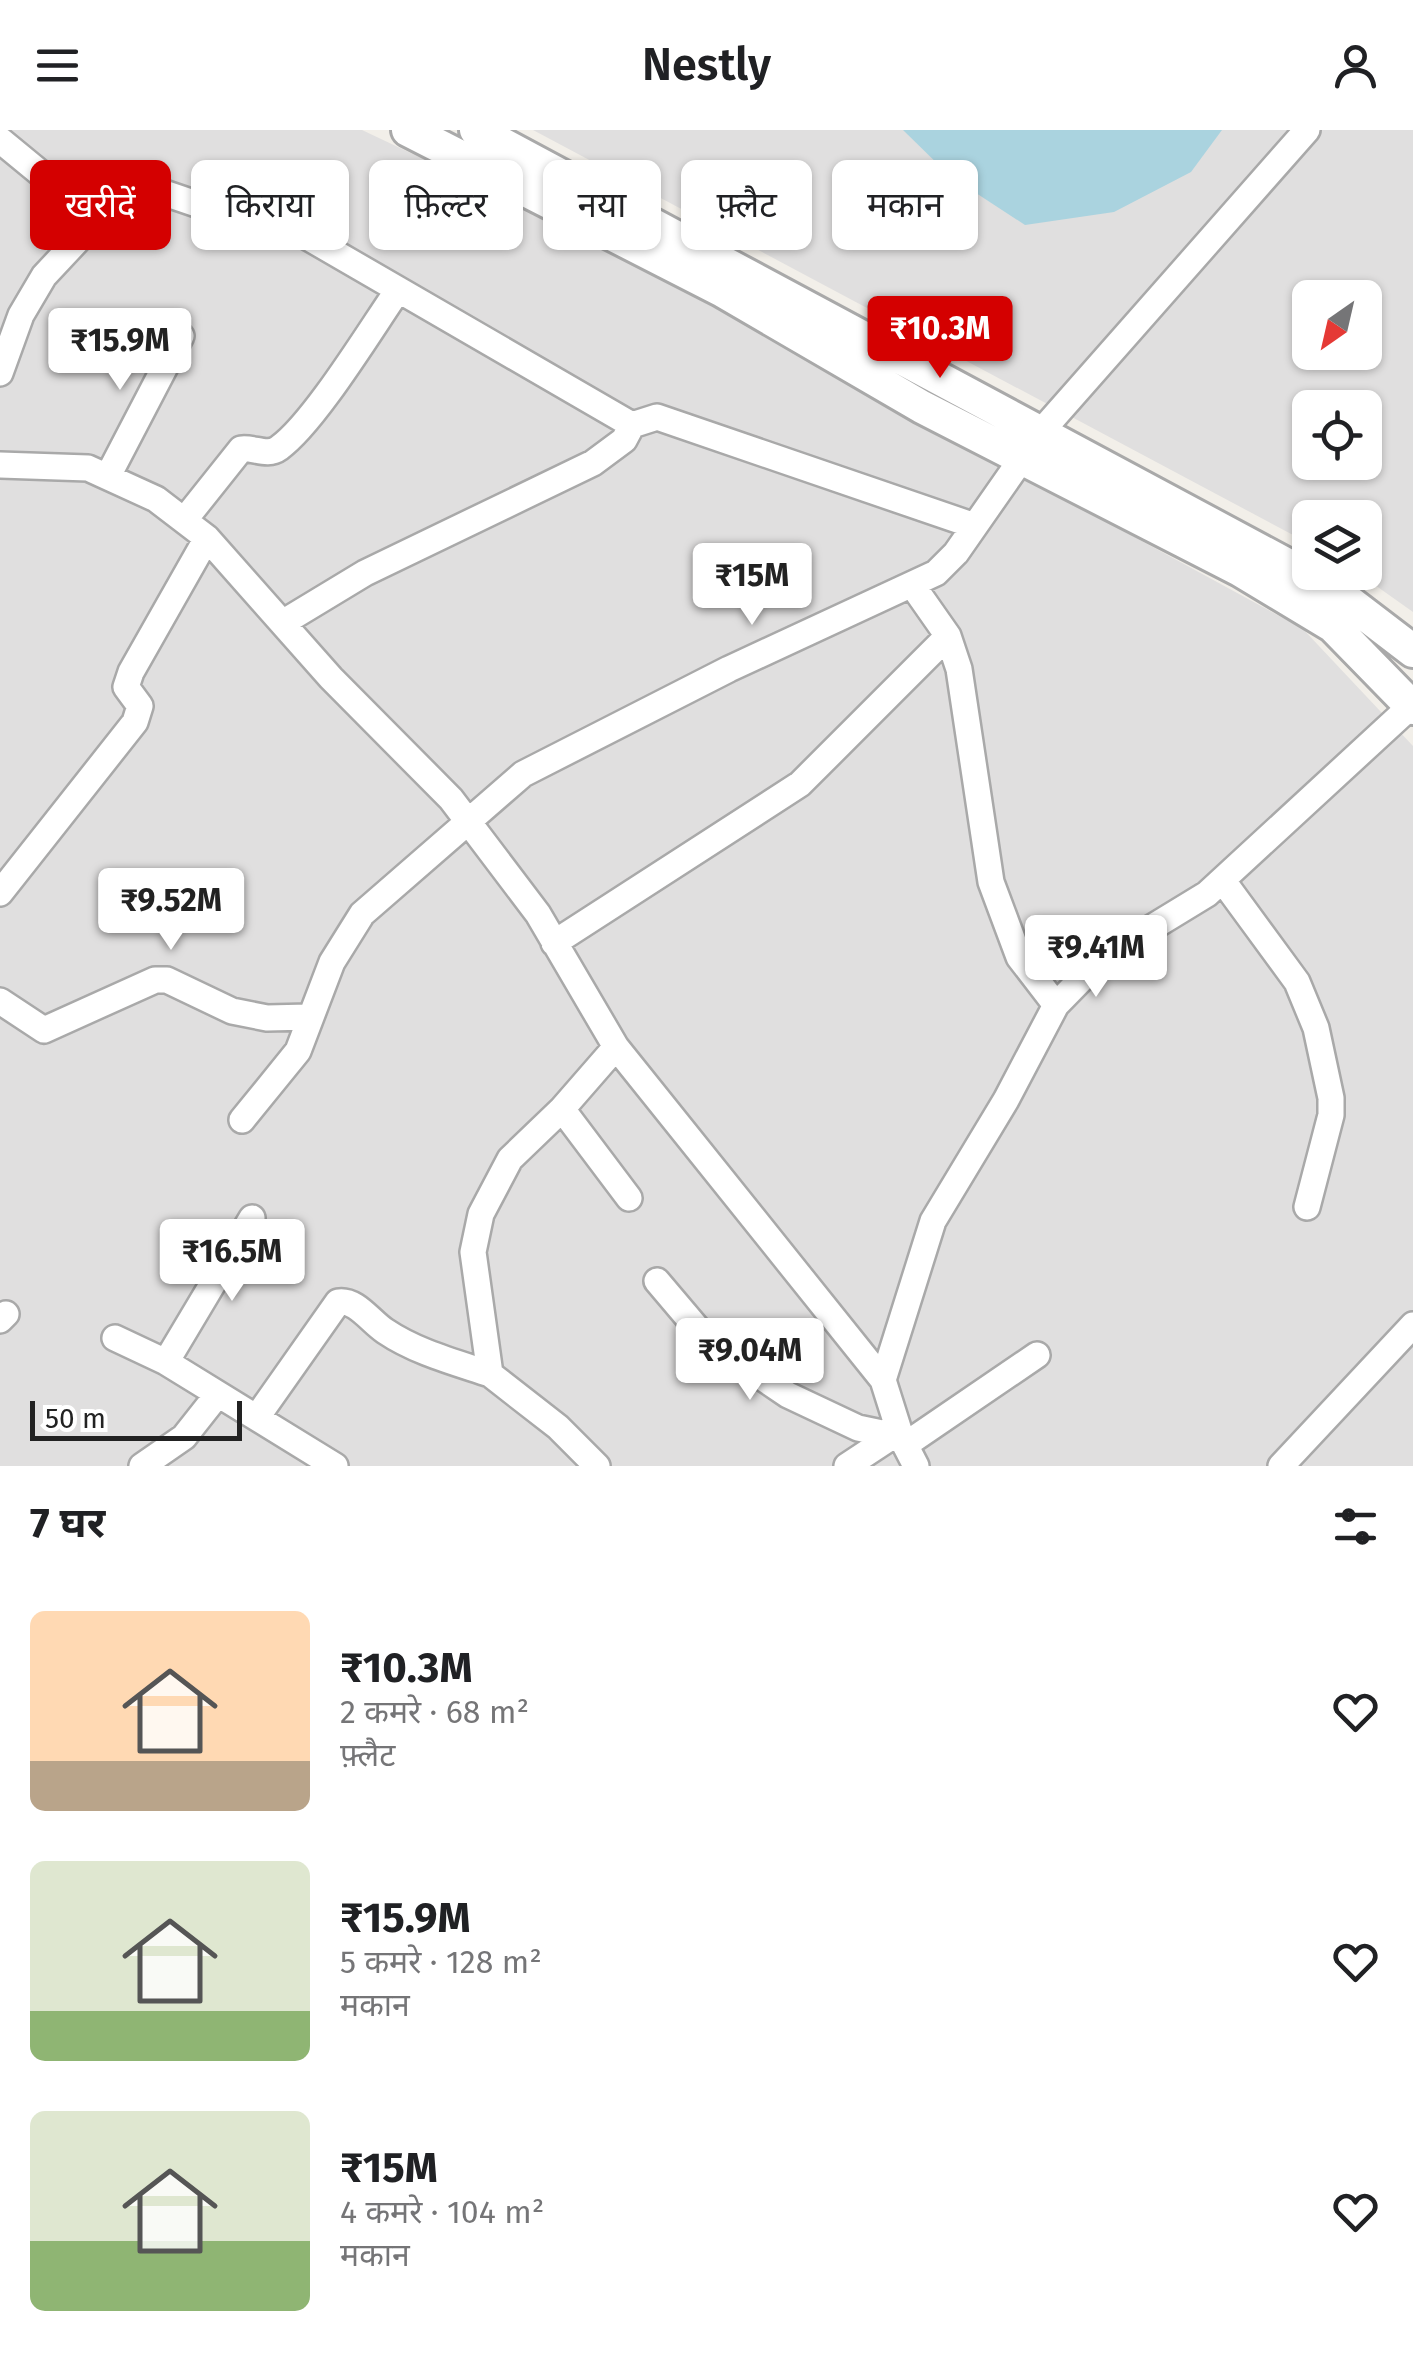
<!DOCTYPE html>
<html lang="hi">
<head>
<meta charset="utf-8">
<style>
	body { margin:0; font-family:"Fira Sans","Noto Sans Devanagari",sans-serif; background:#f2f2f2; color:#202124; height:100vh; display:flex; flex-direction:column; font-size:38px; white-space:nowrap }
	* { box-sizing:border-box; margin:0 }
	p { font-size:32px; color:#757577 }
	.icon { flex:none; width:55px; height:55px; fill:none; stroke:currentColor; stroke-width:2; stroke-linecap:round; stroke-linejoin:round }
	.map { position:relative; height:1336px; overflow:hidden }
	.sheet { display:flex; flex-direction:column; background:#fff; flex:1 }
	.sheet>* { flex:none }
	.hud { position:absolute; left:30px; top:30px; width:1355px; height:90px; display:flex; gap:20px }
	.needle { width:65px; rotate:214deg }
	.fabs { position:absolute; left:1292px; top:150px; display:grid; gap:20px }
	.fabs a { display:grid; place-items:center; width:90px; height:90px; border-radius:15px; background:#fff; box-shadow:0 2px 8px #0004; font-size:50px }
	.scale { position:absolute; left:30px; bottom:25px; width:212px; box-sizing:border-box; padding-left:10px; border:5px solid #222; border-top:0; font-size:28px; line-height:35px; white-space:nowrap; color:#222; -webkit-text-stroke:8px #fff; paint-order:stroke }
	.price { position:absolute; translate:-50% -85px; padding:0 22px; border-radius:10px; background:#fff; color:#222; font-size:32px; line-height:65px; filter:drop-shadow(0 2px 5px #0008) }
	.price::after { content:''; position:absolute; left:50%; top:60px; width:30px; height:22px; margin-left:-15px; background:inherit; clip-path:polygon(0 0,100% 0,50% 100%) }
	.price.active { background:#d40000; color:#fff }
	ul { padding:0; list-style:none }
	li { display:flex; align-items:center; gap:30px; height:250px; padding:0 30px }
	li span { display:grid; place-items:center; flex:none; width:280px; height:200px; border-radius:15px; color:#555 }
	li>.icon { margin-inline-start:auto }
	span .icon { width:120px; height:120px; fill:#fffc; stroke-width:1 }
	li b { font-size:42px }
	h2 { display:flex; justify-content:space-between; align-items:center; height:120px; padding:0 30px; font-size:42px }
	.tag { padding:0 35px; border-radius:15px; background:#fff; box-shadow:0 2px 8px #0004; font-size:35px; line-height:90px }
	.tag.active { background:#d40000; color:#fff }
	header { display:flex; justify-content:space-between; align-items:center; height:130px; padding:0 30px; background:#fff; font-size:45px; font-weight:600 }
	.map>svg:first-child { display:block }
	.residential { fill:#e0dfdf; fill-rule:evenodd }
	.water { fill:#aad3df }
	.lines { fill:none; stroke-linecap:round; stroke-linejoin:round }
	.minor-casing { stroke:#a9a9a9; stroke-width:30 }
	.tertiary-casing { stroke:#a9a9a9; stroke-width:38 }
	.minor { stroke:#fff; stroke-width:25 }
	.tertiary { stroke:#fff; stroke-width:32 }
</style>
</head>
<body>
<header><svg class="icon" aria-label="menu" viewBox="0 0 24 24"><path d="M4 6h16M4 12h16M4 18h16"/></svg>Nestly<svg class="icon" aria-label="person" viewBox="0 0 24 24"><circle cx="12" cy="8" r="4"/><path d="M4 21q1-7 8-7t8 7"/></svg></header>
<div class="map">
<svg width="1413" height="1336" viewBox="0 0 1413 1336">
	<rect width="100%" height="100%" fill="#f2efe9"/>
	<!-- residential -->
	<path class="residential" d="M 0,0 L 362,0 L 561,94 L 1303,499 L 1413,616 L 1413,1336 L 0,1336 Z
		M 533,0 L 1413,0 L 1413,482 L 1358,443 L 1365,442 L 1365,388 L 1310,388 L 1310,414 ZM 1310,168 L 1365,168 L 1365,222 L 1310,222 ZM 1310,278 L 1365,278 L 1365,332 L 1310,332 Z"/>
	<!-- water -->
	<path class="water" d="M 903,0 L 1222,0 L 1191,42 L 1114,82 L 1025,95 L 950,46 Z"/>
	<g class="lines">
		<!-- minor casing -->
		<g class="minor-casing">
			<path id="minor" d="M 0,10 L 96,89
				M 0,243 L 21,185 L 44,146 L 132,52 L 220,82 L 273,87 L 632,295
				M 0,335 L 88,338 L 156,369 L 207,408 L 331,548 L 451,669 L 538,784 L 616,917 L 883,1250 L 901,1307 L 916,1336
				M 108,346 L 181,206
				M 186,388 L 241,319 C 254,317 267,327 279,318 C 314,293 371,199 398,160
				M 913,456 L 948,506 L 959,539 L 991,752 L 1019,827 L 1056,875
				M 284,492 L 365,443 L 593,333 L 624,310 L 632,295 L 657,287 L 972,395
				M 1223,751 L 1297,852 L 1316,898 L 1331,968 L 1331,985 L 1307,1077
				M 0,763 L 135,592 L 140,576 L 126,557 L 131,542 L 207,408
				M 554,813 L 800,654 L 948,506
				M 0,871 L 44,900 L 155,850 L 167,850 L 232,881 L 267,888 L 309,887
				M 562,979 L 629,1068
				M 242,990 L 298,921 L 332,832 L 362,784 L 523,644 L 729,539 L 936,443 L 956,423 L 1039,304 L 1307,0
				M 657,1151 L 707,1210 L 788,1265 L 858,1298 L 901,1307
				M 0,1190 L 6,1184
				M 115,1208 L 166,1232 L 335,1336
				M 166,1232 L 252,1088
				M 883,1250 L 933,1091 L 1006,970 L 1056,875 L 1102,828 L 1207,764 L 1411,576
				M 257,1287 L 338,1172 C 356,1169 370,1191 385,1201 C 416,1222 454,1232 490,1244
				M 905,1315 L 1037,1225
				M 142,1336 L 184,1307 L 218,1264
				M 597,1336 L 558,1297 L 490,1244 L 473,1122 L 481,1084 L 510,1029 L 562,979 L 616,917
				M 847,1336 L 894,1305
				M 1281,1336 L 1413,1195"/>
		</g>
		<!-- tertiary casing -->
		<g class="tertiary-casing">
			<path id="tertiary" d="M 408,0 L 721,160 L 922,277 L 1240,440 L 1333,496 L 1413,578
				M 476,0 L 1332,459 L 1413,521"/>
		</g>
		<!-- minor -->
		<use href="#minor" class="minor"/>
		<!-- tertiary -->
		<use href="#tertiary" class="tertiary"/>
	</g>
</svg>
<div class="fabs">
<a><svg class="needle" viewBox="-14 -14 28 28"><path d="M0-13l5 13h-10z" fill="#e53935"/><path d="M0 13l5-13h-10z" fill="#757577"/></svg></a>
<a><svg class="icon" aria-label="locate" viewBox="0 0 24 24"><circle cx="12" cy="12" r="6"/><path d="M12 2v4M12 18v4M2 12h4M18 12h4"/></svg></a>
<a><svg class="icon" aria-label="layers" viewBox="0 0 24 24"><path d="M12 4l9 5-9 5-9-5zM3 14l9 5 9-5"/></svg></a>
</div>
<div class="scale">50 m</div>
<b class="price active" style="left:940px;top:251px">₹10.3M</b>
<b class="price" style="left:120px;top:263px">₹15.9M</b>
<b class="price" style="left:752px;top:498px">₹15M</b>
<b class="price" style="left:171px;top:823px">₹9.52M</b>
<b class="price" style="left:1096px;top:870px">₹9.41M</b>
<b class="price" style="left:232px;top:1174px">₹16.5M</b>
<b class="price" style="left:750px;top:1273px">₹9.04M</b>
<div class="hud">
<a class="tag active">खरीदें</a>
<a class="tag">किराया</a>
<a class="tag">फ़िल्टर</a>
<a class="tag">नया</a>
<a class="tag">फ़्लैट</a>
<a class="tag">मकान</a>
</div>
</div>
<section class="sheet">
<h2>7 घर<svg class="icon" aria-label="filters" viewBox="0 0 24 24"><path d="M4 7h16M4 17h16"/><circle cx="9" cy="7" r="2"/><circle cx="15" cy="17" r="2"/></svg></h2>
<ul>
<li><span style="background:linear-gradient(#ffd9b3 75%,#b9a48a 0)"><svg class="icon" aria-label="home" viewBox="0 0 24 24"><path d="M3 11l9-7 9 7M6 9v11h12V9"/></svg></span><div><b>₹10.3M</b><p>2 कमरे · 68 m²</p><p>फ़्लैट</p></div><svg class="icon" aria-label="heart" viewBox="0 0 24 24"><path d="M12 20l-8-8c-3-5 5-10 8-4 3-6 11-1 8 4z"/></svg></li>
<li><span style="background:linear-gradient(#dfe7d0 75%,#8fb573 0)"><svg class="icon" aria-label="home" viewBox="0 0 24 24"><path d="M3 11l9-7 9 7M6 9v11h12V9"/></svg></span><div><b>₹15.9M</b><p>5 कमरे · 128 m²</p><p>मकान</p></div><svg class="icon" aria-label="heart" viewBox="0 0 24 24"><path d="M12 20l-8-8c-3-5 5-10 8-4 3-6 11-1 8 4z"/></svg></li>
<li><span style="background:linear-gradient(#dfe7d0 65%,#8fb573 0)"><svg class="icon" aria-label="home" viewBox="0 0 24 24"><path d="M3 11l9-7 9 7M6 9v11h12V9"/></svg></span><div><b>₹15M</b><p>4 कमरे · 104 m²</p><p>मकान</p></div><svg class="icon" aria-label="heart" viewBox="0 0 24 24"><path d="M12 20l-8-8c-3-5 5-10 8-4 3-6 11-1 8 4z"/></svg></li>
</ul>
</section>
</body>
</html>
